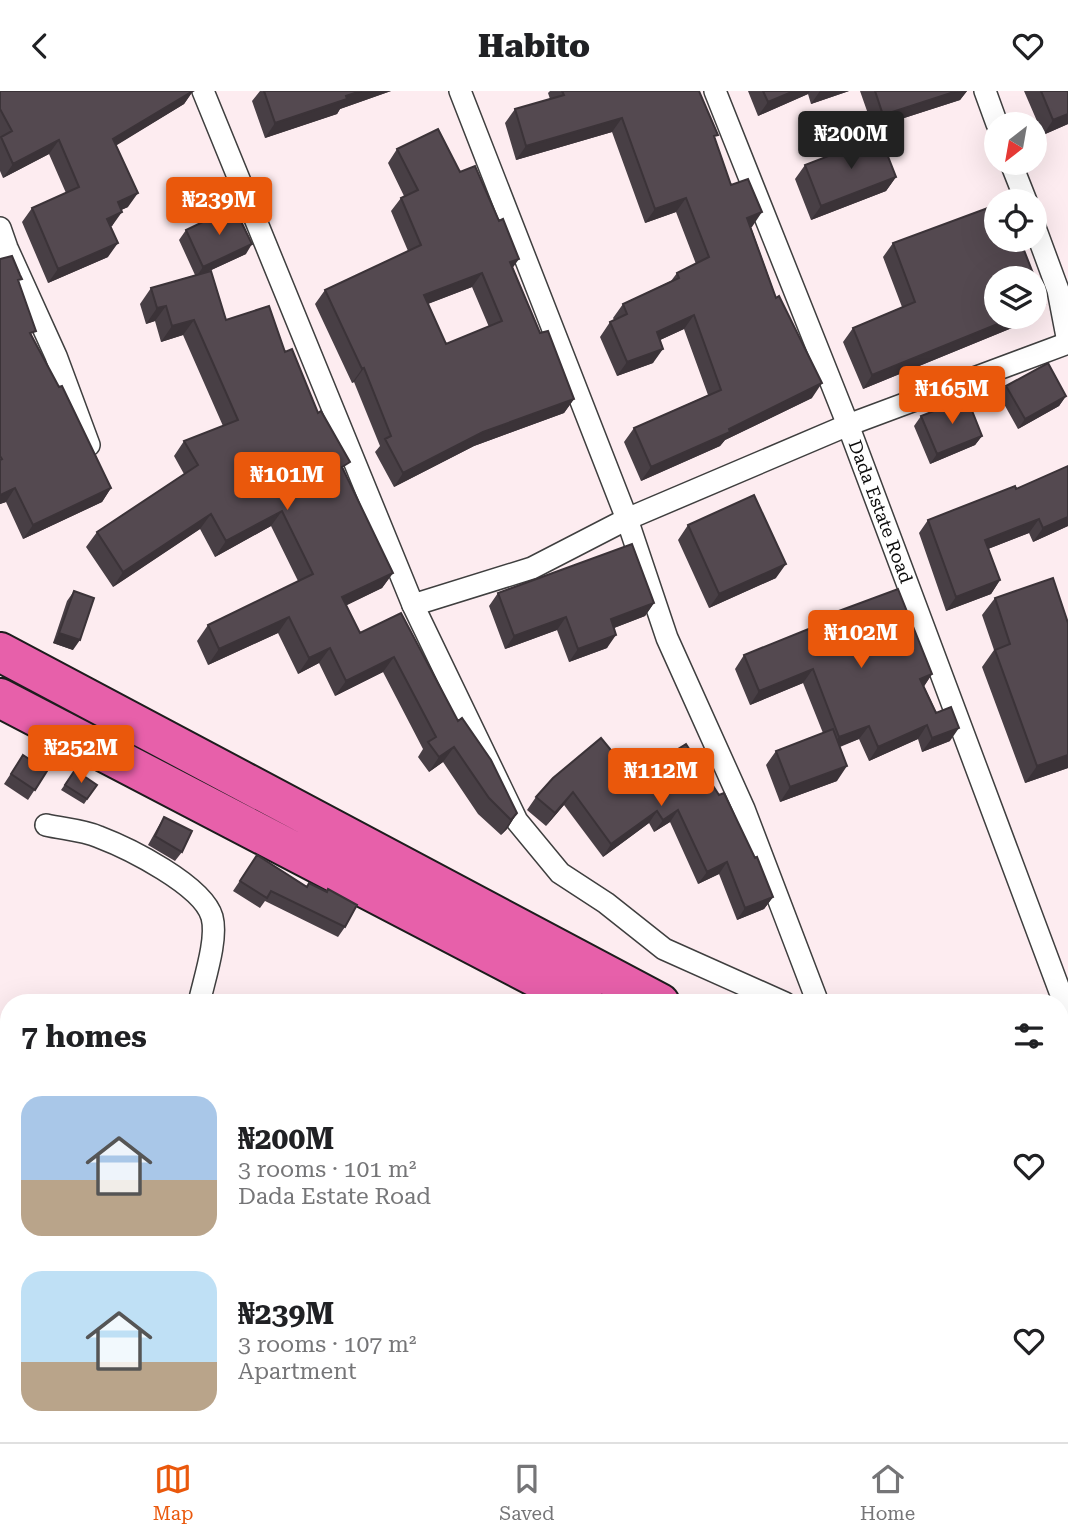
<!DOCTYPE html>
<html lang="en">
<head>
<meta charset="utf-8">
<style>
	body { margin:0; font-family:"Roboto Serif",serif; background:#f2f2f2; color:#202124; height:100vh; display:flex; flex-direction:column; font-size:26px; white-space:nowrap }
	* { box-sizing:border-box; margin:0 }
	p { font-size:23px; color:#757577 }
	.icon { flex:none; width:38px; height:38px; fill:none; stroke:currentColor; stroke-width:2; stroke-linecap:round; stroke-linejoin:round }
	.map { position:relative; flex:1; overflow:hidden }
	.drawer { position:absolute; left:0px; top:903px; width:1069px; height:448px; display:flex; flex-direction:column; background:#fff; border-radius:28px 28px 0 0; box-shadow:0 7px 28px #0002 }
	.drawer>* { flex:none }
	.needle { width:46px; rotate:211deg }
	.tools { position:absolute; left:984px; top:21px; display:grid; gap:14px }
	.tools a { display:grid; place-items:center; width:63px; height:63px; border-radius:50%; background:#fff; box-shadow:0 7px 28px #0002; font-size:35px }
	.price { position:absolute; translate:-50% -60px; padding:0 16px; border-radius:7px; background:#ea580c; color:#fff; font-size:23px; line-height:46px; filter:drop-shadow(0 2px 4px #0008) }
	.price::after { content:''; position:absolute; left:50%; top:42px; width:21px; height:16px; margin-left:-10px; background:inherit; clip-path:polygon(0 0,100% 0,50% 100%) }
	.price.on { background:#222; color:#fff }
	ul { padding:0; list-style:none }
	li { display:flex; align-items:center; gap:21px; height:175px; padding:0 21px }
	li span { display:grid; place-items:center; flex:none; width:196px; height:140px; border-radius:21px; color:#555 }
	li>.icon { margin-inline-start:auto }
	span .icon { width:84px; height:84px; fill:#fffc; stroke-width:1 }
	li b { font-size:30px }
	h2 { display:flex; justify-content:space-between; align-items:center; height:84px; padding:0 21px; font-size:30px }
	header { display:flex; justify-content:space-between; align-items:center; height:91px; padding:0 21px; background:#fff; font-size:32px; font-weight:800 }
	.dock { display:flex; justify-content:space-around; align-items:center; height:98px; border-top:2px solid #e0e0e0; background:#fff; font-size:19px; color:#757577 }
	.dock a { display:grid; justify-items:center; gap:4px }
	.dock .on { color:#ea580c }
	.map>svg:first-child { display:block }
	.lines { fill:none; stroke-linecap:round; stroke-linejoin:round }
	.street-casing { stroke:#3f3f3f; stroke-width:24 }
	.highway-casing { stroke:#1d1d1d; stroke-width:42 }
	.street { stroke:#fff; stroke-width:21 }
	.highway { stroke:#e760aa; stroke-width:38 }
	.wall { fill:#483f45; fill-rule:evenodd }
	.shaded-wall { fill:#3b3338 }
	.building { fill:#544950; stroke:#3b3338; stroke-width:2; fill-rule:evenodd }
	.labels { text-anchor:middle; stroke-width:7; stroke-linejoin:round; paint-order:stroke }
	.street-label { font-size:18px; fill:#0c0c0c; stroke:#fff }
</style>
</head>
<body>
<header><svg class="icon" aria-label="back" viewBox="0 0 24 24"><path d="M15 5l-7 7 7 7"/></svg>Habito<svg class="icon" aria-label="heart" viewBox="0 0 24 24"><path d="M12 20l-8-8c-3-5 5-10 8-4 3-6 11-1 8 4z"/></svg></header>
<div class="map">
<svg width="1068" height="1351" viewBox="0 0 1068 1351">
	<rect width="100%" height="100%" fill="#fdecf0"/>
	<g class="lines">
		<!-- street casing -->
		<g class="street-casing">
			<g id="street">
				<path d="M 203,0 L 413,514 L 532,477 L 627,428 L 848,334 L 1068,252"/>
				<path d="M 460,0 L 627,428 L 667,547 L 744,718 L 818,912"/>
				<path id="s1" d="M 715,0 L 848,334 L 1068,922"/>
				<path d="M 985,0 L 997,33"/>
				<path d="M 1011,72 L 1026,110"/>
				<path d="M 1034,134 L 1058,199 L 1068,251"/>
				<path d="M 0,137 L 7,157 L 56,265 L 89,354"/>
				<path d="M 413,514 L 517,730 L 560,782 L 606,812 L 664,858 L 785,912"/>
				<path d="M 46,734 C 63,738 83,739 99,746 C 128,757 203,794 212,826 C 218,848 204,889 199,912"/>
				<path d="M 1060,1023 L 1068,1023"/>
				<path d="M 0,1106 L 9,1101"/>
				<path d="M 0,1191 L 9,1194"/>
				<path d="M 0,1313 L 9,1298"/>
				<path d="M 369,1342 L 389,1351"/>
				<path d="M 894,1342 L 914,1351"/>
				<path d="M 242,1351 L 247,1342"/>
				<path d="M 1065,1351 L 1068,1328"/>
			</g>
		</g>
		<!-- highway casing -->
		<g class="highway-casing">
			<path id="highway" d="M 0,561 L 660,912
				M 0,607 L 585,912
				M 1060,1125 L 1068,1129
				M 1060,1159 L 1068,1163
				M 1060,1237 L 1068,1260"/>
		</g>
		<!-- street -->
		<use href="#street" class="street"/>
		<!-- highway -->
		<use href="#highway" class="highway"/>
	</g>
	<!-- wall -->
	<path class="wall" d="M 0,0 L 193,0 L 184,13 L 116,54 L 128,116 L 121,119 L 112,135 L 110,136 L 108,166 L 48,192 L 22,131 L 32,117 L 66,102 L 49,63 L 3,87 L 0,80 Z
		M 260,0 L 391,0 L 340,18 L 337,23 L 265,47 L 252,10 Z
		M 550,0 L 699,0 L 731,94 L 752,136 L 751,136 L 812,307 L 725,349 L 720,355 L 641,390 L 624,351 L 634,337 L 708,304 L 684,238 L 660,249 L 653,272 L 617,285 L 600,246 L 610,231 L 614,229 L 613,227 L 623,213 L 671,190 L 677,182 L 696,173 L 676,121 L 645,132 L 612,41 L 516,69 L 505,32 L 515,18 L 550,8 L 548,2 Z
		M 748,0 L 849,0 L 811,13 L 808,3 L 758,25 Z
		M 860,0 L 967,0 L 960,9 L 873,37 Z
		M 1024,0 L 1068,0 L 1068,33 L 1043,44 Z
		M 397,58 L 460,81 L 513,177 L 540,242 L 574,308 L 564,322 L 474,355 L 394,396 L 375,361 L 380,355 L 354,291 L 352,292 L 315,213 L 325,199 L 408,160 L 391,120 L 401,107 L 404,105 L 388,72 ZM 472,196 L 489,236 L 446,253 L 428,213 Z
		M 805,74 L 896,86 L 886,100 L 811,129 L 795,88 Z
		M 186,139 L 246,163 L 207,181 L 226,229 L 285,261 L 318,322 L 344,380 L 393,482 L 382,497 L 346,514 L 360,542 L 401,522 L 458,630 L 517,722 L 507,738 L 501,744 L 478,723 L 443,671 L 429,681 L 418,666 L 423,658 L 383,581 L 335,605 L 319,572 L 298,583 L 278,542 L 208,574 L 197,550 L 208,534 L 298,490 L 271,435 L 215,466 L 200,438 L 113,496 L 86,456 L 97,441 L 184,383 L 174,365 L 184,350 L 223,335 L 183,244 L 161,251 L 155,230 L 146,233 L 140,213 L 151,197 L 195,184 L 179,149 Z
		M 893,152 L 1036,227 L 863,298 L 843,251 L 853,237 L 902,216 L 883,166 Z
		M 0,168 L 19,193 L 32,245 L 111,397 L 102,411 L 23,448 L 6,411 L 0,413 Z
		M 1006,295 L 1066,305 L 1059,315 L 1018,338 L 999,304 Z
		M 921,325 L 982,345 L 975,354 L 930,373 L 914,335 Z
		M 1068,375 L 1068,435 L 1033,451 L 1029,442 L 988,458 L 1000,489 L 991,503 L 946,520 L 919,442 L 928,429 L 1016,398 Z
		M 688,434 L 776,487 L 709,517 L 678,449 Z
		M 74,500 L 73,559 L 53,552 L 67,510 Z
		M 498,502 L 654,512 L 645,525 L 614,537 L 607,557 L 569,571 L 557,539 L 505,558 L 489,515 Z
		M 995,507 L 1068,677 L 1025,692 L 982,576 L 994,559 L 982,524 Z
		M 820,527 L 932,583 L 924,595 L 950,650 L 922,661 L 918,648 L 869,670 L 859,648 L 840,656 L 837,690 L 780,711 L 766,674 L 776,660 L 823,642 L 803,592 L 750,614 L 735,578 L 744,564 L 814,536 Z
		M 686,653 L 773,806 L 764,818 L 737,829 L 719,783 L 698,793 L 670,731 L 654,741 L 649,732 L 603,766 L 564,714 L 546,735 L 527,719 L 536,706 L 633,686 Z
		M 23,664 L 47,680 L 28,709 L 4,693 Z
		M 75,679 L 97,694 L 84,713 L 61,699 Z
		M 164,726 L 182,761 L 175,770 L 148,754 L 158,736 Z
		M 257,764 L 306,795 L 327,801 L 345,836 L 338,846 L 265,810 L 260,817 L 233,800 Z
		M 10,1342 L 216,1342 L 211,1351 L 5,1351 Z"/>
	<!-- shaded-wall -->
	<path class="shaded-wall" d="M 193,0 L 184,13 L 104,62 L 113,48 Z
		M 361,0 L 391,0 L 340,18 L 337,23 L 265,47 L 275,32 Z
		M 794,0 L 810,0 L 808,3 L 758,25 L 768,11 Z
		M 820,0 L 849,0 L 811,13 Z
		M 957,0 L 967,0 L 960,9 L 873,37 L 883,24 Z
		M 1068,23 L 1068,33 L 1043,44 L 1053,29 Z
		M 622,27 L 612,41 L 516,69 L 526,55 Z
		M 59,49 L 49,63 L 3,87 L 13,73 Z
		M 896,86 L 886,100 L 811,129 L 821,115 Z
		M 138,102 L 128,116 L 108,125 L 118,111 Z
		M 686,107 L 676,121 L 645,132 L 655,118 Z
		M 122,121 L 112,135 L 97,141 L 107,128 Z
		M 762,121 L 752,136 L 738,141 L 747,127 Z
		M 118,152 L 108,166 L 48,192 L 58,178 Z
		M 252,153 L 246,163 L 196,186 L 203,176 Z
		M 519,168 L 509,182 L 510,171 Z
		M 482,182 L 472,196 L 414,218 L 424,204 Z
		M 1045,213 L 1036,227 L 863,298 L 872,284 L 1015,226 L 1034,226 L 1034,218 Z
		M 166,215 L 155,230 L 146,233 L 157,217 Z
		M 694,224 L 684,238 L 647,255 L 657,241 Z
		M 194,229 L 183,244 L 161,251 L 172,235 Z
		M 663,258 L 653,272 L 617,285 L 627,271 Z
		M 364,277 L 354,291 L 352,292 L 362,278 Z
		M 822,292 L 812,307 L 725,349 L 720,355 L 641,390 L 651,376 Z
		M 1066,305 L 1059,315 L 1018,338 L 1025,328 Z
		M 574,308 L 564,322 L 474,355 L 394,396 L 403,382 L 483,341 Z
		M 982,345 L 975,354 L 930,373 L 937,363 Z
		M 15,397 L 6,411 L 0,413 L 0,404 Z
		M 111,397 L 102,411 L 23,448 L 33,434 Z
		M 282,420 L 271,435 L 215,466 L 226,450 Z
		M 211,423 L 200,438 L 113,496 L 123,481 Z
		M 1068,426 L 1068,435 L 1033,451 L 1043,437 Z
		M 1039,428 L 1029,442 L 975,463 L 985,449 Z
		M 786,473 L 776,487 L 709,517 L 719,503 Z
		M 393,482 L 382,497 L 331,522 L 342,506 Z
		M 1000,489 L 991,503 L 946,520 L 956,506 Z
		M 654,512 L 645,525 L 601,542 L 611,528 Z
		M 289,526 L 278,542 L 208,574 L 219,558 Z
		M 566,526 L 557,539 L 505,558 L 514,545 Z
		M 59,542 L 80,549 L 73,559 L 53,552 Z
		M 616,544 L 607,557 L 569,571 L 578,558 Z
		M 330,557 L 319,572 L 298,583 L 309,567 Z
		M 394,566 L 383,581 L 335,605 L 346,590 Z
		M 813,578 L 803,592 L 750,614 L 759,600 Z
		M 932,583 L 923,597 L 920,588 Z
		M 927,634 L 918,648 L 869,670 L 878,656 Z
		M 869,635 L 859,648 L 830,659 L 839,646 Z
		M 959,637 L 950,650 L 922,661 L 932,647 Z
		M 454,656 L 443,671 L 429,681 L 439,666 Z
		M 1068,664 L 1068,677 L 1025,692 L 1037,675 Z
		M 847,675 L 837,690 L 780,711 L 790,696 Z
		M 573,701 L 564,714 L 546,735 L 555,722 Z
		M 678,719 L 670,731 L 654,741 L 663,729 Z
		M 657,720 L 649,732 L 603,766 L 611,753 Z
		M 517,722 L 507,738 L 501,744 L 511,729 Z
		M 727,771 L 719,783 L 698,793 L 707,781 Z
		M 773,806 L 764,818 L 737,829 L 745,817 Z"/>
	<!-- building -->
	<path class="building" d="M 0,0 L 193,0 L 113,48 L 138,102 L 118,111 L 122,121 L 107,128 L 118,152 L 58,178 L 32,117 L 79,96 L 59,49 L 13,73 L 1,46 L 12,40 L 0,18 Z
		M 264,0 L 361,0 L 346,5 L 347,8 L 275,32 Z
		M 562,0 L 699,0 L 718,44 L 714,45 L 731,94 L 748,88 L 762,121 L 747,127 L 776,207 L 779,205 L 822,292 L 729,338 L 730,341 L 651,376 L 634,337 L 721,299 L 694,224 L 657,241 L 663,258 L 627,271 L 610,231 L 627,223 L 623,213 L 679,187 L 677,182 L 709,166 L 686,107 L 655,118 L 622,27 L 526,55 L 515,18 L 564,4 Z
		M 763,0 L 794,0 L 768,11 Z
		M 875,0 L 957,0 L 883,24 Z
		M 1041,0 L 1068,0 L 1068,23 L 1053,29 Z
		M 438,38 L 460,81 L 475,75 L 499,130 L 503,128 L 519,168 L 510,171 L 540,242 L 548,240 L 574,308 L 483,341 L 403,382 L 385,348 L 391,345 L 364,277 L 362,278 L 325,199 L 421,154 L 401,107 L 418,99 L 397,58 ZM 482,182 L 502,230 L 446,253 L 424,204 Z
		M 880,45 L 896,86 L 821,115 L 805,74 Z
		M 996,114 L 996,149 L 1020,149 L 1045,213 L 1034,218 L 1034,187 L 996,187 L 996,226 L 1015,226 L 872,284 L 853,237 L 915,211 L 893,152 Z
		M 234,116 L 252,153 L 203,176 L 186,139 Z
		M 12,165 L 20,184 L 22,188 L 18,189 L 36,240 L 30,242 L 59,296 L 62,295 L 111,397 L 33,434 L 15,397 L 0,404 L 0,369 L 2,368 L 0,365 L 0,168 Z
		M 211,180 L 226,229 L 269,215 L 285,261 L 292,258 L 318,322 L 321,320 L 350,371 L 342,376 L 393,482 L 342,506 L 360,542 L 401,522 L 458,630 L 462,627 L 491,669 L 517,722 L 511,729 L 489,707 L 454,656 L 439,666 L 428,651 L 436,646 L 394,566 L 346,590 L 330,557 L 309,567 L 289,526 L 219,558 L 208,534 L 313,483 L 282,420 L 226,450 L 211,423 L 123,481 L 97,441 L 198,374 L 184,350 L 238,329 L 194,229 L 172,235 L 166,215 L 157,217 L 151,197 Z
		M 1048,272 L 1066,305 L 1025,328 L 1006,295 Z
		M 967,307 L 982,345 L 937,363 L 921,325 Z
		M 1068,375 L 1068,426 L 1043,437 L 1039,428 L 985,449 L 1000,489 L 956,506 L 928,429 L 1015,395 L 1016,398 Z
		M 754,404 L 786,473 L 719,503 L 688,434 Z
		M 632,453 L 654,512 L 611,528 L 616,544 L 578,558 L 566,526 L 514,545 L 498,502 Z
		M 1053,487 L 1068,532 L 1068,664 L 1037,675 L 995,559 L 1010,553 L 995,507 Z
		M 898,498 L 932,583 L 920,588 L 936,622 L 951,616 L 959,637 L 932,647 L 927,634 L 878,656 L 869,635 L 839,646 L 813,578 L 759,600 L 744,564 L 821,533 L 820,527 Z
		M 74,500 L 94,507 L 80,549 L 59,542 Z
		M 833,638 L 847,675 L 790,696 L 776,660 Z
		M 601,647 L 633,686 L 686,653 L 719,704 L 724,702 L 755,767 L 757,766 L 773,806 L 745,817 L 727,771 L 707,781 L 678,719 L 663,729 L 657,720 L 611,753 L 573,701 L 555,722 L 536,706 L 553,687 Z
		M 23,664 L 47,680 L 35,699 L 11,683 Z
		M 75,679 L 97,694 L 87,708 L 65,694 Z
		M 164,726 L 192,740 L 182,761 L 155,745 Z
		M 257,764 L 307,796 L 309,792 L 327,801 L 328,798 L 357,814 L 345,836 L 271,800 L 267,807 L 240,790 Z
		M 0,1252 L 7,1254 L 0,1273 Z
		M 11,1342 L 152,1342 L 147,1351 L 7,1351 Z
		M 161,1342 L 216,1342 L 211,1351 L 176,1351 Z
		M 1029,1342 L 1030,1342 L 1050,1351 L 1025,1351 Z"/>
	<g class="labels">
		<!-- street labels -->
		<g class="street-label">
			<text dy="6" stroke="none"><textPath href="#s1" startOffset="452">Dada Estate Road</textPath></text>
		</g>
	</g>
</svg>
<div class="tools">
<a><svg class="needle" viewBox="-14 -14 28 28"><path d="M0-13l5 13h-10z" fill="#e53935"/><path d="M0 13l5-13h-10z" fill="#757577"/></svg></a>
<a><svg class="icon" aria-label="locate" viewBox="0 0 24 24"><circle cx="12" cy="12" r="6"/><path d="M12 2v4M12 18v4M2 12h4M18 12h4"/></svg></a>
<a><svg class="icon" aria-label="layers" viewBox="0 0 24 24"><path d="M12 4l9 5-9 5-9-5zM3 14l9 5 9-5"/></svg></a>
</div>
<b class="price on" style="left:851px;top:80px">₦200M</b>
<b class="price" style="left:219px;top:146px">₦239M</b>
<b class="price" style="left:952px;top:335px">₦165M</b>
<b class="price" style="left:287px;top:421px">₦101M</b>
<b class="price" style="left:861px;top:579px">₦102M</b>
<b class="price" style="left:81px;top:694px">₦252M</b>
<b class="price" style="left:661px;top:717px">₦112M</b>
<section class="drawer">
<h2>7 homes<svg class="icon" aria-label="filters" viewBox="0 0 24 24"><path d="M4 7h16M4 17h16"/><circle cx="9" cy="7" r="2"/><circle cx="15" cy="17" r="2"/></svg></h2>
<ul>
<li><span style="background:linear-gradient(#a9c7e8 60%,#b9a48a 0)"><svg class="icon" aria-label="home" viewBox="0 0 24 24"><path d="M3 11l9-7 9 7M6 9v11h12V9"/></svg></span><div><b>₦200M</b><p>3 rooms · 101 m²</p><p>Dada Estate Road</p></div><svg class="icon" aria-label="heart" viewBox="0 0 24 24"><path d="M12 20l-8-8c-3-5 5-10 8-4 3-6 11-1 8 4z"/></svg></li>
<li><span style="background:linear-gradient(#bfe0f5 65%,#b9a48a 0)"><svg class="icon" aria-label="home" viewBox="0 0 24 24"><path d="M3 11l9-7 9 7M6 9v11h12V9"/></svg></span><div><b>₦239M</b><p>3 rooms · 107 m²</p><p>Apartment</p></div><svg class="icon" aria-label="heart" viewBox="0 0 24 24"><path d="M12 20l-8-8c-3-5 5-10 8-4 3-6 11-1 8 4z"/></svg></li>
</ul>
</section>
</div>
<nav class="dock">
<a class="on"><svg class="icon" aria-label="map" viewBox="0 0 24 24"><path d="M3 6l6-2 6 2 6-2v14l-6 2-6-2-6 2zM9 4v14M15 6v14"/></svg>Map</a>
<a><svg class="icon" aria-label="saved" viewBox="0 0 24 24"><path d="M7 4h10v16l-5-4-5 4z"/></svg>Saved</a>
<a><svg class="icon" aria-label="home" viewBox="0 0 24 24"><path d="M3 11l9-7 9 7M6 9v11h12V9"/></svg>Home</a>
</nav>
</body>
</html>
